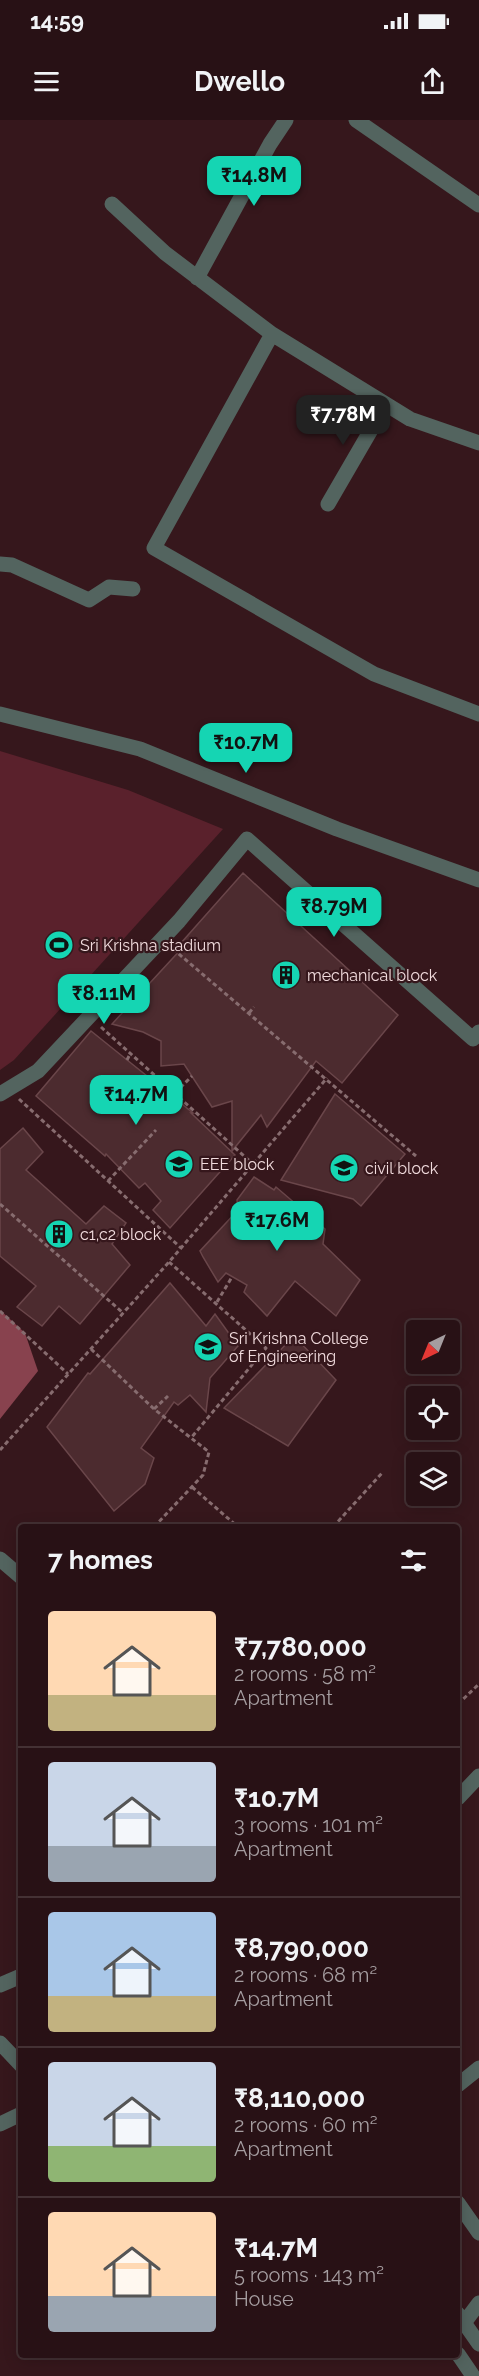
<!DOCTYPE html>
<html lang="en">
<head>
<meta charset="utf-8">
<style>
	body { margin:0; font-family:Raleway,sans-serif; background:#341f22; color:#f1f3f6; height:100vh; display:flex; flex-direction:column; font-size:22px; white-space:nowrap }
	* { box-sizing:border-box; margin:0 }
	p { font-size:20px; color:#a59da0 }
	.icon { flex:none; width:33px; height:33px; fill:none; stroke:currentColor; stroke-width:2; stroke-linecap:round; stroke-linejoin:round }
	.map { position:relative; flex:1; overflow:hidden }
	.drawer { position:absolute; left:18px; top:1404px; width:442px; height:834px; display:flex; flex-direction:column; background:#281115; border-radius:6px; box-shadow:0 3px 15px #0003,0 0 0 2px #443134 }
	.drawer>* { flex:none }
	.needle { width:39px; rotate:223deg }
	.fabs { position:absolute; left:406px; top:1200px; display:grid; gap:12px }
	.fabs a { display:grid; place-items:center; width:54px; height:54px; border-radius:6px; background:#281115; box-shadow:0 3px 15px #0003,0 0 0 2px #443134; font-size:30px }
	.price { position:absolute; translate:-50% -51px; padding:0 14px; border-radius:12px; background:#15d5b3; color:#111; font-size:20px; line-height:39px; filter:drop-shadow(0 2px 3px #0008) }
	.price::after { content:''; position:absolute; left:50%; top:36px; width:18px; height:14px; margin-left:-9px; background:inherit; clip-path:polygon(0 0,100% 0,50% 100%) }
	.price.active { background:#222; color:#fff }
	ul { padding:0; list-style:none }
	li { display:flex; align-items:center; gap:18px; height:150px; padding:0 30px }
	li+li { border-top:2px solid #443134 }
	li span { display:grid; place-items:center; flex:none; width:168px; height:120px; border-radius:6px; color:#555 }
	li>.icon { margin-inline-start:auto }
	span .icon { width:72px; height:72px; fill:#fffc; stroke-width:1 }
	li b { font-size:26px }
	h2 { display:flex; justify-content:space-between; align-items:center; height:72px; padding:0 30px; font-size:26px }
	.status { display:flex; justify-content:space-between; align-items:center; height:42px; padding:0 30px; background:#281115; direction:ltr }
	.status svg { height:16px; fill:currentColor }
	header { display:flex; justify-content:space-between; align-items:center; height:78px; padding:0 30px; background:#281115; font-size:27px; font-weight:700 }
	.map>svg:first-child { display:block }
	.green { fill:#5a212c }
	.forest { fill:#88424e }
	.building { fill:#4c2b2f; stroke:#6a464a; stroke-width:1.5 }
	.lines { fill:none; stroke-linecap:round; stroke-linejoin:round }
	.path { stroke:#876c6f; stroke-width:3; stroke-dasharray:4.5 3; stroke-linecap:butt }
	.minor { stroke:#53645f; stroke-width:15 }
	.labels { text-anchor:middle; stroke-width:4.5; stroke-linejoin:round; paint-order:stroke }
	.poi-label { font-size:16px; fill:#f1dbdd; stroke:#36171c; text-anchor:start }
</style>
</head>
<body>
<div class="status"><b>14:59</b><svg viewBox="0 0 49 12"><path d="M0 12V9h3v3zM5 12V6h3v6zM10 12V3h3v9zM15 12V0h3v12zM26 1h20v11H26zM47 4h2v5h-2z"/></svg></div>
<header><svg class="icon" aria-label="menu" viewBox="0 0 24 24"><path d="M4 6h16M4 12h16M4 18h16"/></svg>Dwello<svg class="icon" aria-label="share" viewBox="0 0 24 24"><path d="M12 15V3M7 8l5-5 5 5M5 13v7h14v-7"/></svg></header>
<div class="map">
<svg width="479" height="2256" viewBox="0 0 479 2256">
	<rect width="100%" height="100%" fill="#36171c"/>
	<!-- green -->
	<path class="green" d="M 0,631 L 128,670 L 223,709 L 14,940 L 0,950 Z"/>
	<!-- forest -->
	<path class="forest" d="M 0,1190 L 25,1213 L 38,1251 L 0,1299 Z"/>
	<!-- building -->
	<path class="building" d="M 243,753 L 398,895 L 342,963 L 316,941 L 267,1007 L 261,995 L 232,1031 L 232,981 L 212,987 L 184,944 L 161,946 L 161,921 L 143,912 L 112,904 L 184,826 L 181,823 Z
		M 91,911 L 193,993 L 191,993 L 235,1035 L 170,1108 L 153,1090 L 161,1081 L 145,1063 L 139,1068 L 106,1034 L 105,1036 L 36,976 Z
		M 335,974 L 405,1034 L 361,1086 L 353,1079 L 281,1060 Z
		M 23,1008 L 43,1032 L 26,1050 L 86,1104 L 104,1086 L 126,1103 L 112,1124 L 130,1145 L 80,1204 L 59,1186 L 42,1206 L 17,1187 L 36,1166 L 0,1136 L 0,1029 Z
		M 254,1057 L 274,1070 L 276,1067 L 325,1109 L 323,1124 L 360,1160 L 336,1196 L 295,1161 L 267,1196 L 244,1172 L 247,1165 L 226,1153 L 218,1162 L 203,1137 L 200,1131 L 238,1090 L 237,1080 Z
		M 170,1163 L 206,1206 L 215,1194 L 238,1226 L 210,1258 L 206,1292 L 190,1275 L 178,1285 L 174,1282 L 141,1328 L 154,1338 L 145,1364 L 114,1391 L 47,1307 L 88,1253 L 90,1254 Z
		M 294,1216 L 336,1260 L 288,1326 L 224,1288 Z"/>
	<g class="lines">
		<!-- path -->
		<path class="path" d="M 173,829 L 416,1036
			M 249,893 L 254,887
			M 101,907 L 253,1044
			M 127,940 L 130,934
			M 175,973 L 192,956
			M 19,979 L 181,1128
			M 108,1061 L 156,1010
			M 0,1084 L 123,1193
			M 169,1142 L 266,1228 L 191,1318
			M 217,1182 L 232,1157
			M 0,1191 L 68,1254
			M 91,1229 L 154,1289 L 209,1332 L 203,1355 L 154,1407
			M 154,1289 L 168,1276
			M 0,1330 L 169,1142 L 327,958
			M 192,1367 L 238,1407
			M 333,1407 L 382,1353
			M 458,1584 L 479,1564"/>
		<!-- minor -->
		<path class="minor" d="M 356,0 L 479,85
			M 112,84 L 165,133 L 272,214
			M 197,158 L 270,24 L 286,0
			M 479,323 L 410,299 L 272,214 L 154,428 L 374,554 L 479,594
			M 328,384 L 386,284
			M 0,444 L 12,445 L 89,480 L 109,467 L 133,469
			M 0,594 L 140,629 L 337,709 L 479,760
			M 0,974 L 38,951 L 179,801 L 247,719 L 473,919 L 479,912
			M 0,1439 L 21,1457
			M 458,1678 L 479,1656
			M 0,1865 L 21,1856
			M 0,1923 L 21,1945
			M 458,1965 L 479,1948
			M 0,2004 L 21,1994
			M 458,2083 L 479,2113
			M 458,2194 L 479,2224
			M 464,2203 L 479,2183
			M 458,2234 L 473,2256"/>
	</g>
	<!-- icons -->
	<defs>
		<g id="stadium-disc" transform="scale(1.5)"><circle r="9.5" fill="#15d5b3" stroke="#36171c"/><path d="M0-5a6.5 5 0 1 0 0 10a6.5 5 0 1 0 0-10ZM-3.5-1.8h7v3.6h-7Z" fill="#111"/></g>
		<g id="building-disc" transform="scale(1.5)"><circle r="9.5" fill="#15d5b3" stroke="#36171c"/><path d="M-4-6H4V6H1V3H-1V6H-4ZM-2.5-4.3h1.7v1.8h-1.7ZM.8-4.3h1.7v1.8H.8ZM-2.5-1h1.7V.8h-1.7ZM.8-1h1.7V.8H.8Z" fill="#111"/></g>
		<g id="university-disc" transform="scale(1.5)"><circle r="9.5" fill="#15d5b3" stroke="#36171c"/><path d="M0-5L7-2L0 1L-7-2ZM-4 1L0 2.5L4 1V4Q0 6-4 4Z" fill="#111"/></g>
	</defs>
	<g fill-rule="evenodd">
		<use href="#stadium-disc" x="59" y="825"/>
		<use href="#building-disc" x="286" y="855"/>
		<use href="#university-disc" x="179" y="1044"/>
		<use href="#university-disc" x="344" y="1048"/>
		<use href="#building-disc" x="59" y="1114"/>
		<use href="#university-disc" x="208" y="1227"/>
	</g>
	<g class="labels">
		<!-- poi labels -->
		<g class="poi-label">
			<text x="80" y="831">Sri Krishna stadium</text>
			<text x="307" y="861">mechanical block</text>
			<text x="200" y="1050">EEE block</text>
			<text x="365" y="1054">civil block</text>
			<text x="80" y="1120">c1,c2 block</text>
			<text x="229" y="1224">Sri Krishna College<tspan x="229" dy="18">of Engineering</tspan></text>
		</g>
	</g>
</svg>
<div class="fabs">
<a><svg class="needle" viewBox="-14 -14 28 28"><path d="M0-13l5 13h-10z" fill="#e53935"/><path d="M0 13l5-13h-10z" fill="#a59da0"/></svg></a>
<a><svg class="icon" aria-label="locate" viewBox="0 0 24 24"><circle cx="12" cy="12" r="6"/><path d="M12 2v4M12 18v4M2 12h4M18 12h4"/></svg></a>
<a><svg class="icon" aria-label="layers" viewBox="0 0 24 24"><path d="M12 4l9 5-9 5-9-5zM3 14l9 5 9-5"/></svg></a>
</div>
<b class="price" style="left:254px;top:87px">₹14.8M</b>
<b class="price active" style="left:343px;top:326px">₹7.78M</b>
<b class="price" style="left:246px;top:654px">₹10.7M</b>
<b class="price" style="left:334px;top:818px">₹8.79M</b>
<b class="price" style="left:104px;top:905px">₹8.11M</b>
<b class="price" style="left:136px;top:1006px">₹14.7M</b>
<b class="price" style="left:277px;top:1132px">₹17.6M</b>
<section class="drawer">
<h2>7 homes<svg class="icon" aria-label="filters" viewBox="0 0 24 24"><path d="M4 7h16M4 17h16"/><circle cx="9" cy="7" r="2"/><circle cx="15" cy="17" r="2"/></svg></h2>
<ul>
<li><span style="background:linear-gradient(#ffd9b3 70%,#c2b280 0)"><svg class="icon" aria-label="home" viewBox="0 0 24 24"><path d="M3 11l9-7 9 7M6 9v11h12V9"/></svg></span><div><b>₹7,780,000</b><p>2 rooms · 58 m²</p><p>Apartment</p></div></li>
<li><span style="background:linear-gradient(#c9d6e8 70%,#9aa5b1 0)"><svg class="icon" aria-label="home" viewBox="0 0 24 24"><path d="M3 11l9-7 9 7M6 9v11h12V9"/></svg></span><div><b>₹10.7M</b><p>3 rooms · 101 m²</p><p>Apartment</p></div></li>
<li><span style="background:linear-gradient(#a9c7e8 70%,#c2b280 0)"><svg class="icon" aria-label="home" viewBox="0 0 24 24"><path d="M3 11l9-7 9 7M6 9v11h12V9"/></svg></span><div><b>₹8,790,000</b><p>2 rooms · 68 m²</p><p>Apartment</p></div></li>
<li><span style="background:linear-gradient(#c9d6e8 70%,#8fb573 0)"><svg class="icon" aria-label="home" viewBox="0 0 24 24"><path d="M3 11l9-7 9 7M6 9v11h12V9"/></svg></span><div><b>₹8,110,000</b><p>2 rooms · 60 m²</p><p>Apartment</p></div></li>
<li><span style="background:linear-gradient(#ffd9b3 70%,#9aa5b1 0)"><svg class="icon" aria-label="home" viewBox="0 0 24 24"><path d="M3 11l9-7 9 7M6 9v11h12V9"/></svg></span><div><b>₹14.7M</b><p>5 rooms · 143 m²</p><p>House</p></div></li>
</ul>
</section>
</div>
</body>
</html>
